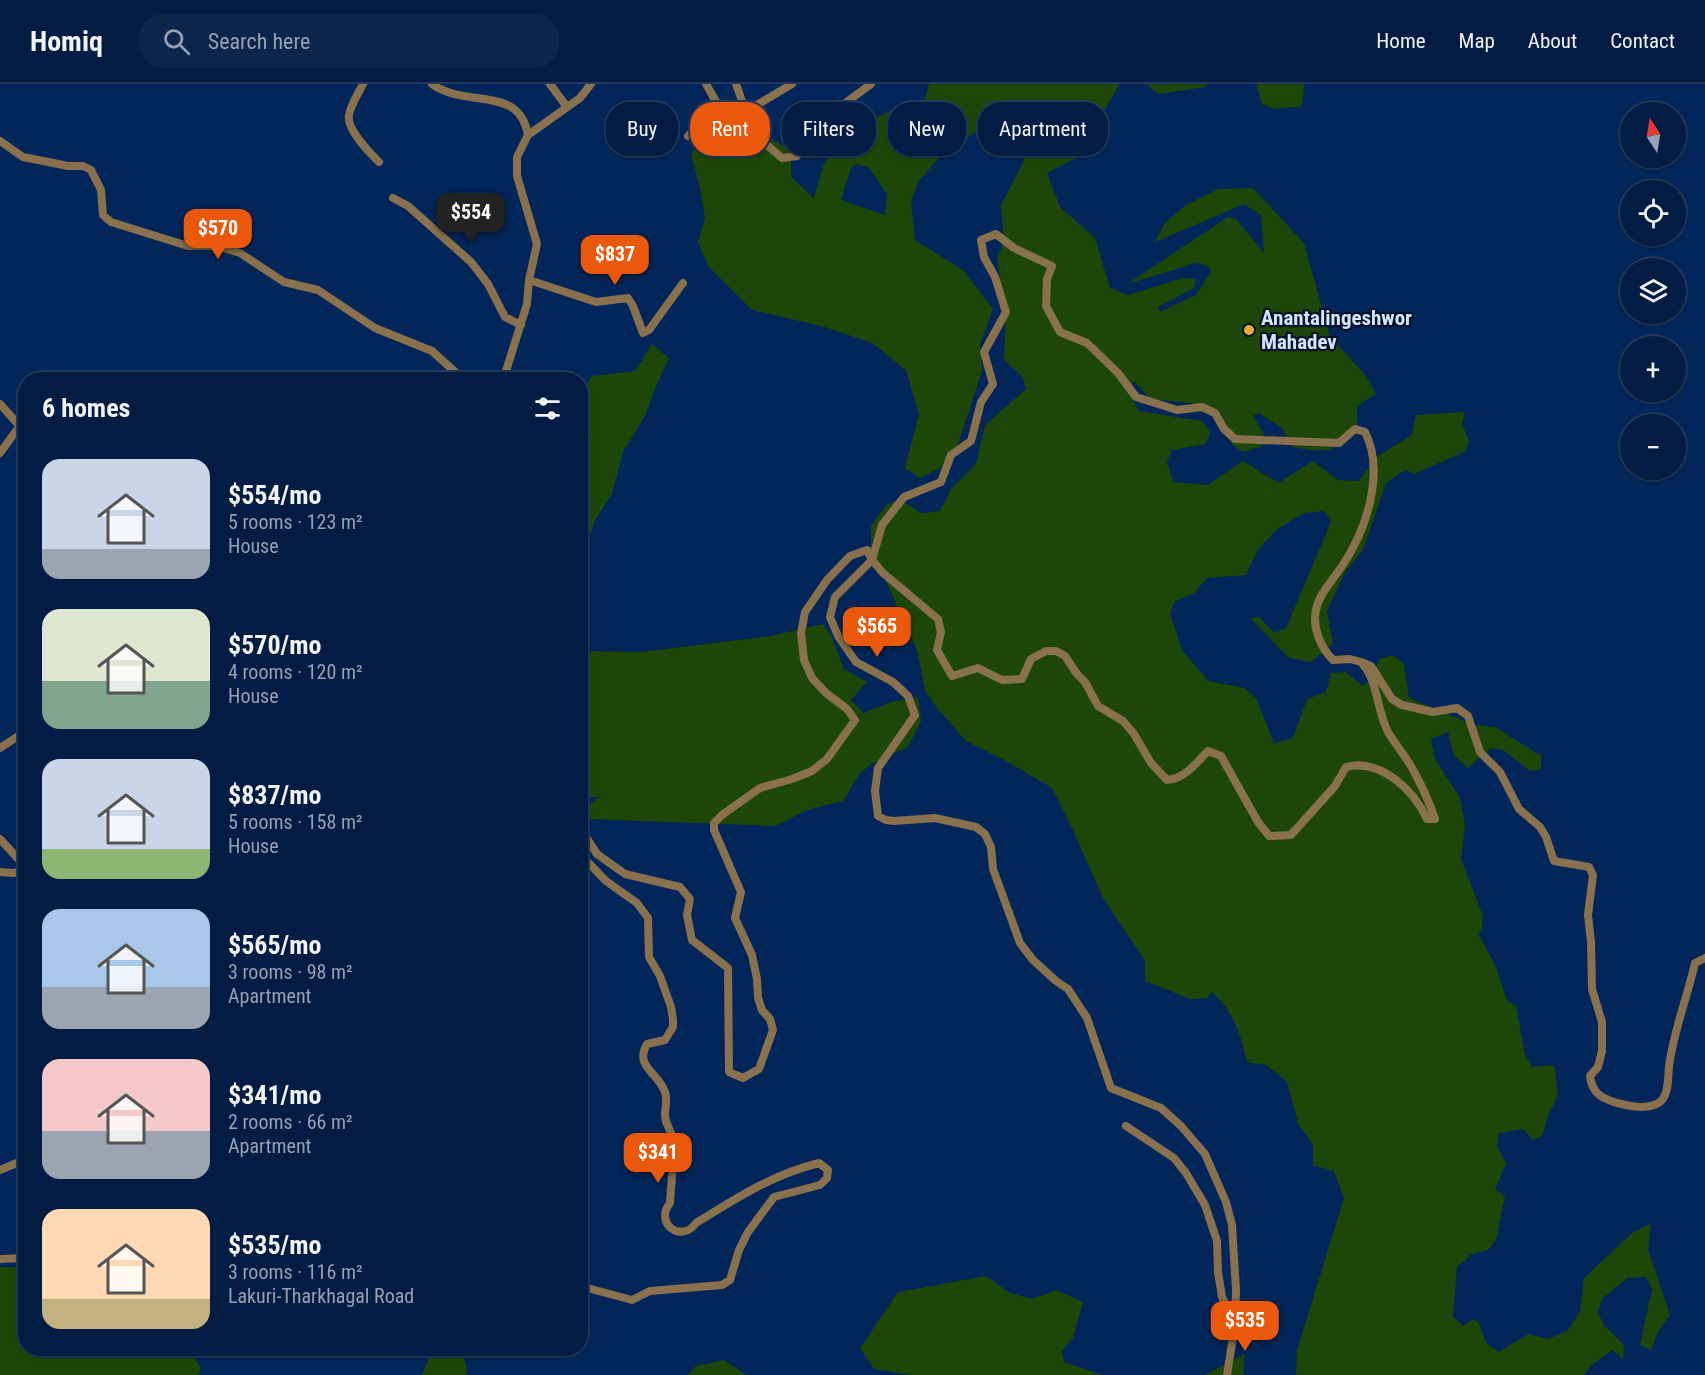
<!DOCTYPE html>
<html lang="en">
<head>
<meta charset="utf-8">
<style>
	body { margin:0; font-family:"Roboto Condensed",sans-serif; background:#0c254a; color:#f1f3f6; height:100vh; display:flex; flex-direction:column; font-size:22px; white-space:nowrap }
	* { box-sizing:border-box; margin:0 }
	p { font-size:20px; color:#96a1b2 }
	.icon { flex:none; width:33px; height:33px; fill:none; stroke:currentColor; stroke-width:2; stroke-linecap:round; stroke-linejoin:round }
	.map { position:relative; flex:1; overflow:hidden }
	.side { position:absolute; left:18px; top:288px; width:570px; height:984px; display:flex; flex-direction:column; background:#021c43; border-radius:24px; box-shadow:0 2px 4px #0004,0 0 0 2px #233a5c }
	.side>* { flex:none }
	.hud { position:absolute; left:606px; top:18px; width:570px; height:54px; display:flex; gap:12px }
	.needle { width:39px; rotate:348deg }
	.tools { position:absolute; left:1620px; top:18px; display:grid; gap:12px }
	.tools a { display:grid; place-items:center; width:66px; height:66px; border-radius:50%; background:#021c43; box-shadow:0 2px 4px #0004,0 0 0 2px #233a5c; font-size:30px }
	.price { position:absolute; translate:-50% -51px; padding:0 14px; border-radius:12px; background:#ea580c; color:#fff; font-size:20px; line-height:39px; filter:drop-shadow(0 2px 3px #0008) }
	.price::after { content:''; position:absolute; left:50%; top:36px; width:18px; height:14px; margin-left:-9px; background:inherit; clip-path:polygon(0 0,100% 0,50% 100%) }
	.price.selected { background:#222; color:#fff }
	ul { padding:0; list-style:none }
	li { display:flex; align-items:center; gap:18px; height:150px; padding:0 24px }
	li span { display:grid; place-items:center; flex:none; width:168px; height:120px; border-radius:18px; color:#555 }
	li>.icon { margin-inline-start:auto }
	span .icon { width:72px; height:72px; fill:#fffc; stroke-width:1 }
	li b { font-size:26px }
	h2 { display:flex; justify-content:space-between; align-items:center; height:72px; padding:0 24px; font-size:26px }
	.tag { padding:0 21px; border-radius:24px; background:#021c43; box-shadow:0 2px 4px #0004,0 0 0 2px #233a5c; font-size:21px; line-height:54px }
	.tag.selected { background:#ea580c; color:#fff }
	header { display:flex; align-items:center; gap:36px; box-sizing:border-box; height:84px; padding:0 30px; background:#021c43; border-bottom:2px solid #233a5c }
	header strong { font-size:28px }
	nav { display:flex; gap:33px; margin-inline-start:auto; font-size:21px }
	.search { width:420px; height:54px; background:#0c254a; display:flex; align-items:center; gap:15px; box-sizing:border-box; padding:0 21px; border-radius:24px; color:#96a1b2; font-size:22px }
	.map>svg:first-child { display:block }
	.green { fill:#1c4708; fill-rule:evenodd }
	.lines { fill:none; stroke-linecap:round; stroke-linejoin:round }
	.minor { stroke:#88714c; stroke-width:8 }
	.poi-dot { fill:#e9ab38; stroke:#041127; stroke-width:2 }
	.labels { text-anchor:middle; stroke-width:4.5; stroke-linejoin:round; paint-order:stroke }
	.poi-label { font-size:21px; font-weight:bold; fill:#d3e5ff; stroke:#041127; text-anchor:start }
</style>
</head>
<body>
<header>
<strong>Homiq</strong>
<div class="search"><svg class="icon" aria-label="search" viewBox="0 0 24 24"><circle cx="10" cy="10" r="6"/><path d="M15 15l6 6"/></svg>Search here</div>
<nav><a>Home</a><a>Map</a><a>About</a><a>Contact</a></nav>
</header>
<div class="map">
<svg width="1705" height="1291" viewBox="0 0 1705 1291">
	<rect width="100%" height="100%" fill="#022659"/>
	<!-- green -->
	<path class="green" d="M 929,0 L 1120,0 L 1076,74 L 1047,89 L 1060,123 L 1095,154 L 1110,204 L 1128,211 L 1183,194 L 1196,195 L 1194,204 L 1158,223 L 1160,228 L 1196,211 L 1211,188 L 1209,183 L 1196,179 L 1127,200 L 1228,133 L 1236,135 L 1264,169 L 1261,131 L 1244,120 L 1155,158 L 1165,139 L 1186,121 L 1219,105 L 1253,104 L 1304,159 L 1330,252 L 1366,292 L 1376,310 L 1357,322 L 1357,342 C 1332,370 1329,369 1292,363 L 1282,344 L 1259,329 L 1253,332 L 1264,350 L 1261,363 L 1243,368 L 1232,361 L 1219,331 L 1191,319 L 1150,315 L 1134,297 L 1129,309 L 1139,327 L 1202,337 L 1210,348 L 1206,360 L 1172,366 L 1167,378 L 1173,398 L 1208,401 L 1243,377 L 1278,399 L 1313,377 L 1338,396 L 1359,397 L 1375,374 L 1412,351 L 1416,331 L 1465,328 L 1462,339 L 1469,358 L 1464,368 L 1414,390 L 1405,386 L 1386,399 L 1363,466 L 1345,488 L 1327,527 L 1333,560 L 1311,578 L 1289,574 L 1250,534 L 1259,533 L 1274,549 L 1286,544 L 1331,438 L 1324,427 L 1304,429 L 1276,446 L 1257,467 L 1246,491 L 1207,494 L 1194,509 L 1175,517 L 1170,529 L 1182,566 L 1208,597 L 1244,604 L 1256,614 L 1274,659 L 1293,654 L 1307,615 L 1326,608 L 1331,589 L 1345,588 L 1363,602 L 1373,593 L 1379,575 L 1392,571 L 1404,580 L 1409,614 L 1474,641 L 1495,643 L 1541,672 L 1541,685 L 1530,687 L 1503,666 L 1491,664 L 1468,684 L 1454,672 L 1448,648 L 1431,655 L 1435,675 L 1460,714 L 1465,741 L 1461,775 L 1483,832 L 1482,843 L 1479,851 L 1496,883 L 1507,917 L 1516,922 L 1525,970 L 1532,983 L 1554,981 L 1558,1011 L 1548,1032 L 1542,1052 L 1532,1056 L 1524,1045 L 1499,1049 L 1497,1062 L 1506,1080 L 1495,1105 L 1505,1113 L 1496,1156 L 1488,1166 L 1472,1170 L 1457,1183 L 1453,1233 L 1463,1242 L 1473,1235 L 1479,1239 L 1486,1259 L 1499,1268 L 1528,1250 L 1548,1255 L 1567,1247 L 1580,1228 L 1584,1194 L 1633,1148 L 1651,1140 L 1648,1166 L 1670,1231 L 1658,1248 L 1651,1266 L 1640,1261 L 1652,1205 L 1646,1193 L 1627,1194 L 1602,1215 L 1598,1228 L 1603,1240 L 1624,1261 L 1623,1275 L 1612,1266 L 1592,1281 L 1584,1291 L 1296,1291 L 1297,1266 L 1344,1114 L 1334,1087 L 1313,1081 L 1313,1061 L 1298,1039 L 1287,998 L 1266,981 L 1247,978 C 1241,952 1233,925 1211,908 L 1207,914 L 1190,915 L 1145,897 L 1145,877 L 1103,814 L 1072,744 L 1052,704 L 1004,676 L 966,657 L 937,624 L 925,607 L 917,566 L 871,464 L 871,442 L 887,420 L 901,416 L 921,429 L 940,427 L 951,405 L 976,380 L 985,341 L 1026,305 L 1023,293 L 1004,276 L 1006,229 L 997,175 L 1004,158 L 1001,121 L 1027,71 L 1023,47 L 1004,41 L 971,50 L 943,69 L 918,98 L 911,117 L 915,156 L 963,186 L 993,225 L 980,261 L 982,287 L 958,360 L 940,384 L 920,394 L 905,384 L 919,330 L 906,286 L 872,259 L 825,243 L 752,226 L 708,182 L 698,158 L 705,134 L 700,104 L 691,70 L 712,46 L 742,38 L 791,66 L 791,93 L 814,114 L 823,82 L 837,58 L 879,32 L 925,15 ZM 856,80 L 869,84 L 887,110 L 885,131 L 841,116 L 851,84 Z
		M 1147,0 L 1207,0 L 1205,3 L 1158,10 Z
		M 1256,0 L 1303,0 L 1304,3 L 1302,22 L 1275,25 L 1262,20 Z
		M 652,260 L 669,274 L 657,300 L 645,332 L 623,368 L 612,410 L 595,436 L 581,485 L 581,373 L 591,354 L 581,341 L 580,312 L 592,292 L 635,287 Z
		M 823,540 L 832,554 L 844,585 L 867,598 L 851,616 L 864,629 L 891,618 L 918,613 L 921,637 L 908,663 L 871,680 L 860,689 L 843,717 L 807,726 L 775,742 L 585,735 L 581,726 L 601,712 L 581,715 L 581,567 L 641,568 L 770,552 Z
		M 0,1183 L 25,1183 L 26,1264 L 188,1265 L 201,1284 L 199,1291 L 0,1291 Z
		M 986,1192 L 1010,1209 L 1032,1215 L 1056,1206 L 1083,1218 L 1073,1254 L 1062,1267 L 1064,1278 L 1103,1291 L 911,1291 L 874,1285 L 860,1264 L 898,1208 Z
		M 433,1266 L 458,1266 L 466,1279 L 467,1291 L 422,1291 Z
		M 1245,1270 L 1243,1291 L 1205,1291 Z
		M 724,1276 L 746,1291 L 687,1291 L 696,1282 Z"/>
	<g class="lines">
		<!-- minor -->
		<path class="minor" d="M 363,0 C 358,10 351,20 349,31 C 346,45 369,68 379,78
			M 432,0 C 466,25 519,0 528,51
			M 550,0 L 567,23
			M 736,0 L 742,17 L 748,42 L 754,50 L 782,74 L 797,72 L 821,37 L 871,0
			M 745,28 L 792,0
			M 688,52 L 718,21 L 706,0
			M 0,57 L 23,73 L 68,82 L 83,82 L 91,86 L 101,106 L 103,131 L 111,138 L 188,162 L 217,162 L 240,169 L 284,198 L 318,206 L 375,244 L 432,267 L 464,296
			M 393,114 L 408,122 L 471,178 L 488,200 L 505,233 L 521,241
			M 529,196 L 596,218 L 628,214 L 633,222 L 643,249 L 649,246 L 683,199
			M 499,296 L 506,287 L 527,220 L 529,196 L 537,160 L 517,92 L 517,73 L 528,51 L 580,14 L 591,0
			M 0,320 L 26,349
			M 0,369 L 19,343
			M 1361,578 L 1350,575 L 1333,576 C 1321,564 1312,544 1316,526 C 1319,509 1335,494 1344,479 C 1367,444 1385,387 1365,348 L 1355,345 L 1339,359 L 1235,355 L 1224,345 L 1215,329 L 1202,323 L 1177,326 L 1136,313 L 1118,289 L 1087,259 L 1060,248 L 1046,222 L 1047,195 L 1052,182 L 1014,164 L 996,150 L 981,156 L 984,173 L 995,193 L 1006,228 L 984,268 L 993,300 L 981,318 L 971,357 L 951,371 L 941,398 L 904,413 L 882,441 L 872,476 L 883,489 L 938,535 L 941,548 L 937,566 L 952,592 L 978,584 L 1002,596 L 1022,595 L 1031,575 L 1046,567 L 1056,567 L 1065,572 L 1077,590 L 1085,598 L 1098,622 L 1123,637 L 1134,650 L 1151,679 L 1167,696 C 1185,695 1196,679 1208,667 L 1221,672 L 1258,738 L 1269,752 L 1291,751 L 1335,702 L 1346,683 C 1380,674 1414,706 1427,735 L 1435,735 C 1429,717 1421,700 1412,684 C 1405,671 1395,660 1388,648 C 1376,625 1379,598 1361,578 L 1371,582 L 1392,615 L 1402,621 L 1433,628 L 1457,624 L 1468,632 L 1480,668 L 1500,688 L 1519,725 L 1540,743 L 1546,753 L 1554,777 L 1589,783 L 1593,791 L 1588,831 L 1591,858 L 1592,905 L 1602,938 L 1602,967 L 1598,983 L 1590,992 C 1592,1009 1601,1014 1617,1019 C 1629,1022 1650,1027 1661,1017 C 1669,1010 1668,992 1669,982 C 1674,946 1687,914 1695,879 L 1705,874
			M 0,664 L 26,647
			M 580,744 L 597,770 L 625,790 L 680,803 L 690,815 L 687,831 L 692,856 L 728,884 L 729,988 L 743,994 L 759,985 L 773,946 L 770,935 L 762,926 L 758,914 L 757,895 L 752,871 L 735,834 L 741,808 L 714,746 L 714,739 L 722,731 L 760,704 L 792,695 L 812,687 L 827,675 L 855,636 L 847,625 L 826,609 L 812,594 L 804,576 L 801,549 L 805,528 L 827,496 L 850,472 L 867,466 L 872,476 L 835,513 L 830,533 L 838,552 L 856,578 L 893,598 L 908,612 L 915,631 L 878,684 L 875,707 L 878,732 L 886,736 L 894,737 L 935,734 L 976,743 L 985,750 L 991,763 L 993,785 L 1020,859 L 1033,876 L 1056,897 L 1068,905 L 1087,934 L 1111,1004 L 1161,1024 L 1181,1042 L 1205,1070 L 1226,1118 L 1232,1141 L 1236,1206 L 1235,1240 L 1222,1213 L 1218,1188 L 1217,1157 L 1205,1121 L 1186,1089 L 1174,1074 L 1126,1042
			M 0,755 L 26,783
			M 580,770 L 606,797 L 637,819 L 648,834 L 649,873 L 660,892 L 671,923 L 673,935 L 673,943 L 665,956 L 647,960 C 634,983 658,988 665,1008 C 668,1017 665,1022 665,1031 C 665,1040 671,1046 672,1053 C 675,1075 671,1098 670,1119 C 654,1139 681,1160 696,1139 C 737,1114 771,1091 819,1079 L 828,1086 L 827,1094 L 820,1101 L 774,1113 L 748,1148 L 739,1166 L 730,1196 L 722,1201 L 650,1207 L 632,1216 L 580,1202
			M 17,774 L 26,765
			M 0,788 L 14,789 L 26,786
			M 0,1086 L 26,1075
			M 0,1175 L 26,1174
			M 194,1264 L 200,1270 L 208,1270 L 211,1264
			M 1227,1291 L 1235,1240"/>
	</g>
	<!-- markers -->
	<circle class="poi-dot" cx="1249" cy="246" r="6"/>
	<g class="labels">
		<!-- poi labels -->
		<g class="poi-label">
			<text x="1261" y="241">Anantalingeshwor<tspan x="1261" dy="24">Mahadev</tspan></text>
		</g>
	</g>
</svg>
<div class="tools">
<a><svg class="needle" viewBox="-14 -14 28 28"><path d="M0-13l5 13h-10z" fill="#e53935"/><path d="M0 13l5-13h-10z" fill="#96a1b2"/></svg></a>
<a><svg class="icon" aria-label="locate" viewBox="0 0 24 24"><circle cx="12" cy="12" r="6"/><path d="M12 2v4M12 18v4M2 12h4M18 12h4"/></svg></a>
<a><svg class="icon" aria-label="layers" viewBox="0 0 24 24"><path d="M12 4l9 5-9 5-9-5zM3 14l9 5 9-5"/></svg></a>
<a>+</a>
<a>−</a>
</div>
<b class="price selected" style="left:471px;top:160px">$554</b>
<b class="price" style="left:218px;top:176px">$570</b>
<b class="price" style="left:615px;top:202px">$837</b>
<b class="price" style="left:877px;top:574px">$565</b>
<b class="price" style="left:658px;top:1100px">$341</b>
<b class="price" style="left:1245px;top:1268px">$535</b>
<div class="hud">
<a class="tag">Buy</a>
<a class="tag selected">Rent</a>
<a class="tag">Filters</a>
<a class="tag">New</a>
<a class="tag">Apartment</a>
</div>
<section class="side">
<h2>6 homes<svg class="icon" aria-label="filters" viewBox="0 0 24 24"><path d="M4 7h16M4 17h16"/><circle cx="9" cy="7" r="2"/><circle cx="15" cy="17" r="2"/></svg></h2>
<ul>
<li><span style="background:linear-gradient(#c9d6e8 75%,#9aa5b1 0)"><svg class="icon" aria-label="home" viewBox="0 0 24 24"><path d="M3 11l9-7 9 7M6 9v11h12V9"/></svg></span><div><b>$554/mo</b><p>5 rooms · 123 m²</p><p>House</p></div></li>
<li><span style="background:linear-gradient(#dfe7d0 60%,#7fa58c 0)"><svg class="icon" aria-label="home" viewBox="0 0 24 24"><path d="M3 11l9-7 9 7M6 9v11h12V9"/></svg></span><div><b>$570/mo</b><p>4 rooms · 120 m²</p><p>House</p></div></li>
<li><span style="background:linear-gradient(#c9d6e8 75%,#8fb573 0)"><svg class="icon" aria-label="home" viewBox="0 0 24 24"><path d="M3 11l9-7 9 7M6 9v11h12V9"/></svg></span><div><b>$837/mo</b><p>5 rooms · 158 m²</p><p>House</p></div></li>
<li><span style="background:linear-gradient(#a9c7e8 65%,#9aa5b1 0)"><svg class="icon" aria-label="home" viewBox="0 0 24 24"><path d="M3 11l9-7 9 7M6 9v11h12V9"/></svg></span><div><b>$565/mo</b><p>3 rooms · 98 m²</p><p>Apartment</p></div></li>
<li><span style="background:linear-gradient(#f6c9c9 60%,#9aa5b1 0)"><svg class="icon" aria-label="home" viewBox="0 0 24 24"><path d="M3 11l9-7 9 7M6 9v11h12V9"/></svg></span><div><b>$341/mo</b><p>2 rooms · 66 m²</p><p>Apartment</p></div></li>
<li><span style="background:linear-gradient(#ffd9b3 75%,#c2b280 0)"><svg class="icon" aria-label="home" viewBox="0 0 24 24"><path d="M3 11l9-7 9 7M6 9v11h12V9"/></svg></span><div><b>$535/mo</b><p>3 rooms · 116 m²</p><p>Lakuri-Tharkhagal Road</p></div></li>
</ul>
</section>
</div>
</body>
</html>
